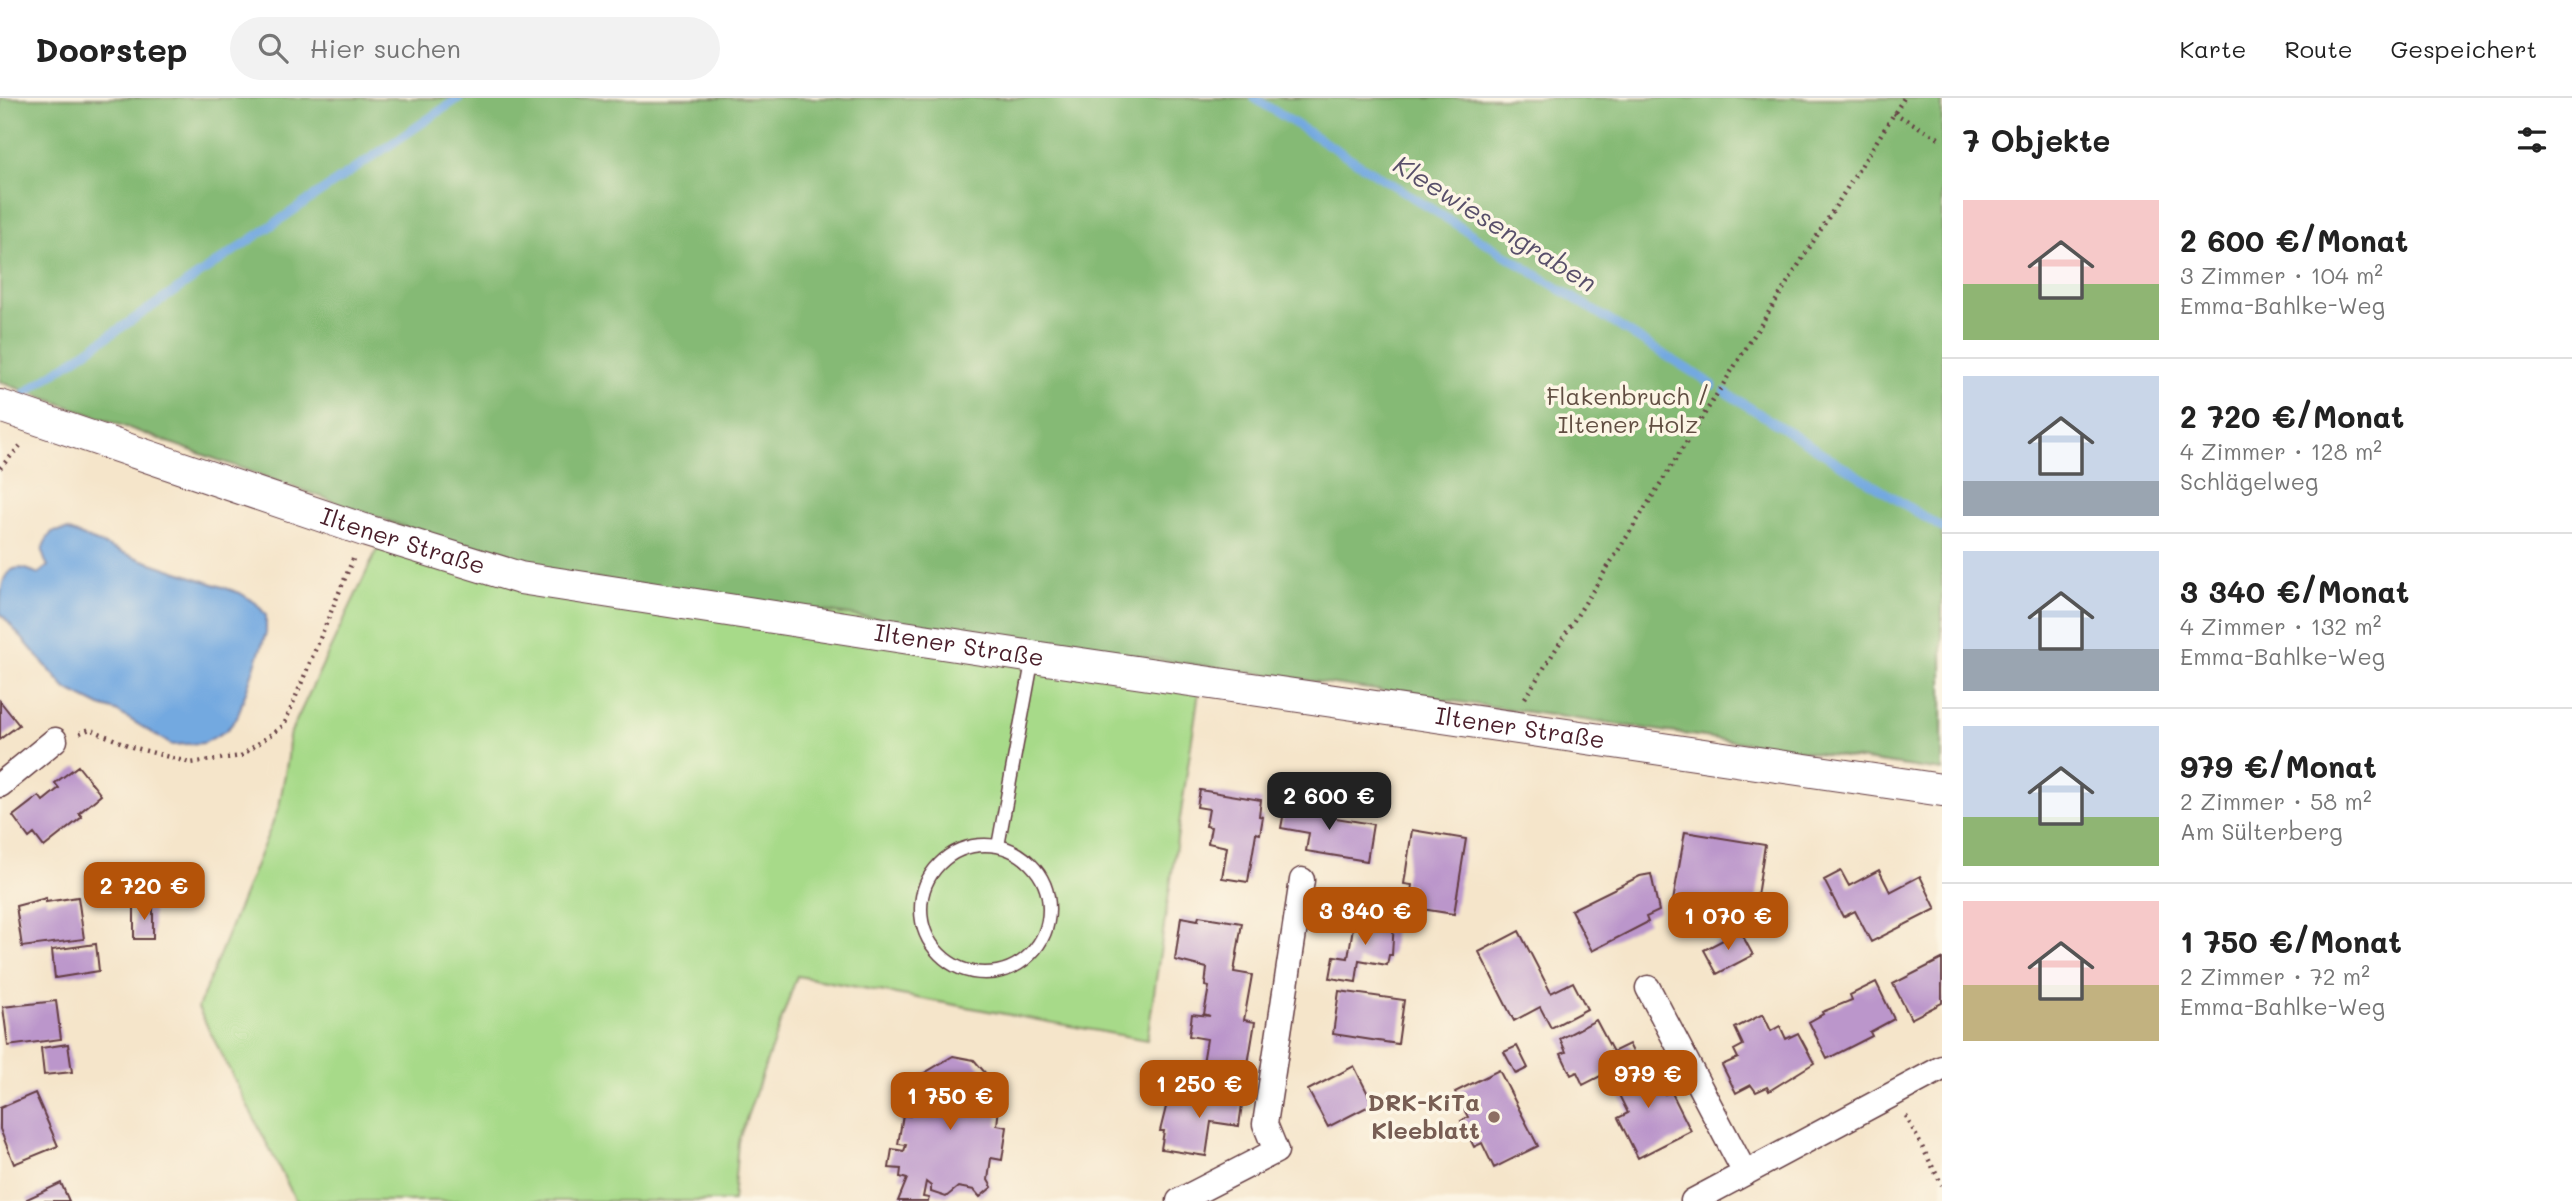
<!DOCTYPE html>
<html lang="de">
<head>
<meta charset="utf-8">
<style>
	body { margin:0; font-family:Mali,sans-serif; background:#f2f2f2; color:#222; height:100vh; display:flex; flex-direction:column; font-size:26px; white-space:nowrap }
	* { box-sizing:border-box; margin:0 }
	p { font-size:23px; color:#767676 }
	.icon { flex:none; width:38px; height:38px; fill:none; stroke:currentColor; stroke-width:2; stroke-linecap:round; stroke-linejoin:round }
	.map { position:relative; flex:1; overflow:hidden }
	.sheet { display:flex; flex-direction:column; background:#fff; width:630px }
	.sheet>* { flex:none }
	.price { position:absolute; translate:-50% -60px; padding:0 16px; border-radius:14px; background:#b45309; color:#fff; font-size:23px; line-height:46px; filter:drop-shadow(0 2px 4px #0008) }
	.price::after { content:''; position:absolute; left:50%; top:42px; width:21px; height:16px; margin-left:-10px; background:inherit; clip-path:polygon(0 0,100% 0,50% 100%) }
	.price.on { background:#222; color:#fff }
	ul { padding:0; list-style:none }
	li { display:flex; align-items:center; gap:21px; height:175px; padding:0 21px }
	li+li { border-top:2px solid #e0e0e0 }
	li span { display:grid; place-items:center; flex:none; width:196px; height:140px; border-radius:0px; color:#555 }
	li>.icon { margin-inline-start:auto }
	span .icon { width:84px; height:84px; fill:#fffc; stroke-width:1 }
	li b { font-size:30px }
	h2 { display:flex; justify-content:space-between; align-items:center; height:84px; padding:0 21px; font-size:30px }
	header { display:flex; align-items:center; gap:42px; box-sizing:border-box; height:98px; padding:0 35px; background:#fff; border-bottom:2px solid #e0e0e0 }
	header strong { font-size:33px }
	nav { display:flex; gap:38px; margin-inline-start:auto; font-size:24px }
	.search { width:490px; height:63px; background:#f2f2f2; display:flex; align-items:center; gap:18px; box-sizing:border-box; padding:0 24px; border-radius:38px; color:#767676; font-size:26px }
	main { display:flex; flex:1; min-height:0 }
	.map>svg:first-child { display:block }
	.green { fill:#a7da89; stroke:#787c5a; stroke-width:2 }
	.forest { fill:#85ba75; stroke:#686c50; stroke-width:2 }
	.water { fill:#73a9e0; stroke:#5e6486; stroke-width:2 }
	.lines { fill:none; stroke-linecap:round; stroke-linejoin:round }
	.stream { stroke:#73a9e0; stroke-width:9 }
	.building { fill:#bb96cb }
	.service-casing { stroke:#643d43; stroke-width:15 }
	.minor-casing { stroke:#643d43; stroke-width:27 }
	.tertiary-casing { stroke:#643d43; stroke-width:34 }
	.path { stroke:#643d43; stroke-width:4.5; stroke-dasharray:2 5; stroke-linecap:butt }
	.service { stroke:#fff; stroke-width:12 }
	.minor { stroke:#fff; stroke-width:24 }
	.tertiary { stroke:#fff; stroke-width:32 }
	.education-dot { fill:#8d6e63; stroke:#fcf5e5; stroke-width:2.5 }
	.labels { text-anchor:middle; stroke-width:7; stroke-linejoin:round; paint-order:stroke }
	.park-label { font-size:24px; fill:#614e42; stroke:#fcf5e5 }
	.street-label { font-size:24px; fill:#4a1f2b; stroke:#fcf5e5 }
	.education-label { font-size:24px; font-weight:bold; fill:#785e54; stroke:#fcf5e5; text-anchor:end }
	.water-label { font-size:26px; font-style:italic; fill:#584f6a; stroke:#fcf5e5 }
</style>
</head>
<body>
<header>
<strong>Doorstep</strong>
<div class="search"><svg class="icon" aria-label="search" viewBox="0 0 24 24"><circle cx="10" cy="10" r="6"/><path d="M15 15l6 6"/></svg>Hier suchen</div>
<nav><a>Karte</a><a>Route</a><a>Gespeichert</a></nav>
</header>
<main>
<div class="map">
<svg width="1942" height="1103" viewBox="0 0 1942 1103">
	<rect width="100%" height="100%" fill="#fcf5e5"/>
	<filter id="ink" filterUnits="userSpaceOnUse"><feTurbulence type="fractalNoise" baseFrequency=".0143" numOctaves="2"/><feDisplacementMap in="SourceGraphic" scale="14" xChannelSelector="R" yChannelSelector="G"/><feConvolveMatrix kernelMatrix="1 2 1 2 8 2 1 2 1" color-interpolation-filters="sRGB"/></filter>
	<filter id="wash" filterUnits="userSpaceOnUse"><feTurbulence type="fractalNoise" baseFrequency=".00686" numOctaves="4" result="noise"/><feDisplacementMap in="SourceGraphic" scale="28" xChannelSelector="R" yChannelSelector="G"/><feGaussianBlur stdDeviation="1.57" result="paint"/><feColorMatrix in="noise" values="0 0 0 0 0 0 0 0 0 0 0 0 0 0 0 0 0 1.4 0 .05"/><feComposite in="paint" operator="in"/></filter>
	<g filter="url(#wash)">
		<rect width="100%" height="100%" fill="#f5e5ca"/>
		<!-- green -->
		<path class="green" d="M 390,424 L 520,470 L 1203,567 L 1147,942 L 797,878 L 738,1044 L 733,1103 L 296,1103 L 198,910 L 279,709 L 288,659 L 289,638 Z"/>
		<!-- forest -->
		<path class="forest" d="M 0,0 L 1942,0 L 1942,673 L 520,470 L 0,284 Z"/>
		<!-- water -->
		<path class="water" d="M 67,432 L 134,459 L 240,495 L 256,505 L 266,517 L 266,535 L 237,620 L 227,632 L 204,645 L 172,647 L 116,613 L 100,608 L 66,591 L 0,515 C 0,489 2,457 38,476 L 48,468 C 39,453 42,447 52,434 Z"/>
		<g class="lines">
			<!-- stream -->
			<path class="stream" d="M 1254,0 L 1713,287
				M 1725,294 L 1942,430
				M 25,295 L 459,0"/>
		</g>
		<g id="blocks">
			<!-- building -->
			<path class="building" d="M 0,603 L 19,627 L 0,641 Z
				M 78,668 L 101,697 L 79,715 L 82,719 L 44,749 L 34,736 L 29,740 L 13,718 L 39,698 L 43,703 L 59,690 L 55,685 Z
				M 1200,692 L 1261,702 L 1259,718 L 1263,719 L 1260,736 L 1256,735 L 1248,784 L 1222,780 L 1227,749 L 1208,745 L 1211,729 L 1206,728 L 1209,711 L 1197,709 Z
				M 1286,703 L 1313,707 L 1311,716 L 1373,726 L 1367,763 L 1306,753 L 1309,735 L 1281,730 Z
				M 1412,732 L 1466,741 L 1454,816 L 1409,809 L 1412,787 L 1404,786 Z
				M 1685,734 L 1765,747 L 1754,817 L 1673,803 Z
				M 1879,772 L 1890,794 L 1920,778 L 1936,811 L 1871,844 L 1855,813 L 1843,819 L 1824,782 L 1841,773 L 1849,788 Z
				M 1651,776 L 1659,813 L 1646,819 L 1648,824 L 1592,853 L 1571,812 L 1640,778 Z
				M 78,799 L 84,841 L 22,849 L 16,808 L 46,800 L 46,804 Z
				M 134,808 L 153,808 L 153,841 L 134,841 Z
				M 1355,817 L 1394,823 L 1392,857 L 1389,857 L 1387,867 L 1359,862 L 1356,884 L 1330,880 L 1334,858 L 1348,860 Z
				M 1199,818 L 1242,825 L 1234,874 L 1252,877 L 1244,922 L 1255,924 L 1246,978 L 1202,971 L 1207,941 L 1189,938 L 1192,916 L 1210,918 L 1204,916 L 1209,889 L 1205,888 L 1207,870 L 1175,862 L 1181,819 L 1198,822 Z
				M 1519,833 L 1551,895 L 1573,884 L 1587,911 L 1551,930 L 1540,909 L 1514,923 L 1479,854 Z
				M 1740,833 L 1753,857 L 1717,876 L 1704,852 Z
				M 96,846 L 99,873 L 55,880 L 52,852 Z
				M 1942,861 L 1942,905 L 1911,921 L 1893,886 Z
				M 1876,884 L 1894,921 L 1870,934 L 1872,938 L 1827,961 L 1809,924 L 1823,916 L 1822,914 L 1852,902 L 1850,897 Z
				M 1339,893 L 1404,902 L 1398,946 L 1333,936 Z
				M 56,903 L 61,941 L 8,948 L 3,909 Z
				M 1763,916 L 1771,933 L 1780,928 L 1786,941 L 1798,935 L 1814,965 L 1769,993 L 1767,989 L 1756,994 L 1751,987 L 1736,995 L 1722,967 L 1738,960 L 1734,952 L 1743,947 L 1735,930 Z
				M 1596,922 L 1613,954 L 1629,946 L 1636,960 L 1583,987 L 1577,974 L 1571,977 L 1561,956 L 1566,954 L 1560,941 Z
				M 68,946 L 72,974 L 44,977 L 41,950 Z
				M 1517,948 L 1528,970 L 1516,976 L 1504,954 Z
				M 953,958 L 974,962 L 1001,993 L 997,1027 L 1007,1029 L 1002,1062 L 991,1060 L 988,1082 L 992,1089 L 980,1099 L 974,1092 L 958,1089 L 946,1099 L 931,1094 L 931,1088 L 926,1084 L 923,1099 L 929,1100 L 928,1103 L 898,1103 L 907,1081 L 900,1079 L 901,1071 L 889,1070 L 892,1051 L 904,1053 L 906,1047 L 898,1046 L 903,1017 L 910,1018 L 918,979 Z
				M 1647,961 L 1665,996 L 1671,993 L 1691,1033 L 1638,1060 L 1618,1020 L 1628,1015 L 1610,979 Z
				M 1354,968 L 1373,1006 L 1328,1029 L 1308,992 Z
				M 1499,972 L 1538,1048 L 1494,1070 L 1482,1045 L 1474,1049 L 1461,1023 L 1468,1019 L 1455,994 Z
				M 1215,988 L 1244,992 L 1239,1028 L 1211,1024 L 1206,1058 L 1161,1051 L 1164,1033 L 1160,1033 L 1169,997 L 1213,1003 Z
				M 35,995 L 58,1048 L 14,1066 L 0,1031 L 0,1010 Z
				M 61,1085 L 69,1103 L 28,1103 L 27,1101 Z"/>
		</g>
	</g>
	<g filter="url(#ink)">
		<use href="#blocks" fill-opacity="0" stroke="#643d43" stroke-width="2"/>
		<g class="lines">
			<!-- service casing -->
			<g class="service-casing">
				<path id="service" d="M921 811a64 64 0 1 1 128 0a64 64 0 1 1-128 0Z
					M 998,748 L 1033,559"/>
			</g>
			<!-- minor casing -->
			<g class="minor-casing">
				<path id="minor" d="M 0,687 L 55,642
					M 1648,890 L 1745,1075
					M 1179,1103 L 1276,1053 L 1265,1026 L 1302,782
					M 1693,1103 L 1942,970"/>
			</g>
			<!-- tertiary casing -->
			<g class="tertiary-casing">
				<g id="tertiary">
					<path id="s1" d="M 0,308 L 367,433 L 520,480 L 1033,559 L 1942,692"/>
				</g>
			</g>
			<!-- path -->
			<path class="path" d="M 1894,15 L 1942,42
				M 0,370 L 20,348
				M 1525,600 L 1904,0
				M 80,635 L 90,631 L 132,649 L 191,665 L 241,658 L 284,627 L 353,461
				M 1906,1018 L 1942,1087"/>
			<!-- service -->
			<use href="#service" class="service"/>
			<!-- minor -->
			<use href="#minor" class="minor"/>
			<!-- tertiary -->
			<use href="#tertiary" class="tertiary"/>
		</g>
	</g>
	<!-- markers -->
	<circle class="education-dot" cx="1494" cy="1019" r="7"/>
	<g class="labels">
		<!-- park labels -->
		<g class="park-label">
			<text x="1628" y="307">Flakenbruch /<tspan x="1628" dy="28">Iltener Holz</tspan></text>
		</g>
		<!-- street labels -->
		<g class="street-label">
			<text dy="8" stroke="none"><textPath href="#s1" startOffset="425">Iltener Straße</textPath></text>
			<text dy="8" stroke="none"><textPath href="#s1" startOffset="992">Iltener Straße</textPath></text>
			<text dy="8" stroke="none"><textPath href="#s1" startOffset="1559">Iltener Straße</textPath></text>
		</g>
		<!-- education labels -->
		<g class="education-label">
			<text x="1480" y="1013">DRK-KiTa<tspan x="1480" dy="28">Kleeblatt</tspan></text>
		</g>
		<!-- water labels -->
		<g class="water-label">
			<text transform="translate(1495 126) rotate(32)" y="9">Kleewiesengraben</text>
		</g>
	</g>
</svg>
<b class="price on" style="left:1329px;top:734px">2 600 €</b>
<b class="price" style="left:144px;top:824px">2 720 €</b>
<b class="price" style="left:1365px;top:849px">3 340 €</b>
<b class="price" style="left:1728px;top:854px">1 070 €</b>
<b class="price" style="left:1648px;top:1012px">979 €</b>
<b class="price" style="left:1199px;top:1022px">1 250 €</b>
<b class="price" style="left:950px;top:1034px">1 750 €</b>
</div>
<section class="sheet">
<h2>7 Objekte<svg class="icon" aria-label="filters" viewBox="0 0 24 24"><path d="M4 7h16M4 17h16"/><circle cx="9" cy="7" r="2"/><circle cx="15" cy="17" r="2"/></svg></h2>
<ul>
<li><span style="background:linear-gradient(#f6c9c9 60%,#8fb573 0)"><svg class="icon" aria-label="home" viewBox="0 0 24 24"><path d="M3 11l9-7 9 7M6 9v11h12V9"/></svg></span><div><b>2 600 €/Monat</b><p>3 Zimmer · 104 m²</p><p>Emma-Bahlke-Weg</p></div></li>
<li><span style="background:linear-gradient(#c9d6e8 75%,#9aa5b1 0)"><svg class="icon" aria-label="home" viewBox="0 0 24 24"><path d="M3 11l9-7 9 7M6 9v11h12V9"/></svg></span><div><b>2 720 €/Monat</b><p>4 Zimmer · 128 m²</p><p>Schlägelweg</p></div></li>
<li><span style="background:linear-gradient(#c9d6e8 70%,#9aa5b1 0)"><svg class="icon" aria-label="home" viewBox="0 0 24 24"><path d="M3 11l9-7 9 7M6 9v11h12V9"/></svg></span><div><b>3 340 €/Monat</b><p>4 Zimmer · 132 m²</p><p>Emma-Bahlke-Weg</p></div></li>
<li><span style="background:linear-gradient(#c9d6e8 65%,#8fb573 0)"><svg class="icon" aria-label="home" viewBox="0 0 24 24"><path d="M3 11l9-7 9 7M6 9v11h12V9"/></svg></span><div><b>979 €/Monat</b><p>2 Zimmer · 58 m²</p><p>Am Sülterberg</p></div></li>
<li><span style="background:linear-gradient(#f6c9c9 60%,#c2b280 0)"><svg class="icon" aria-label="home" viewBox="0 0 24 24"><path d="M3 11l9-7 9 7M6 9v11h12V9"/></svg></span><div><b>1 750 €/Monat</b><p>2 Zimmer · 72 m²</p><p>Emma-Bahlke-Weg</p></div></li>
</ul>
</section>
</main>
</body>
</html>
